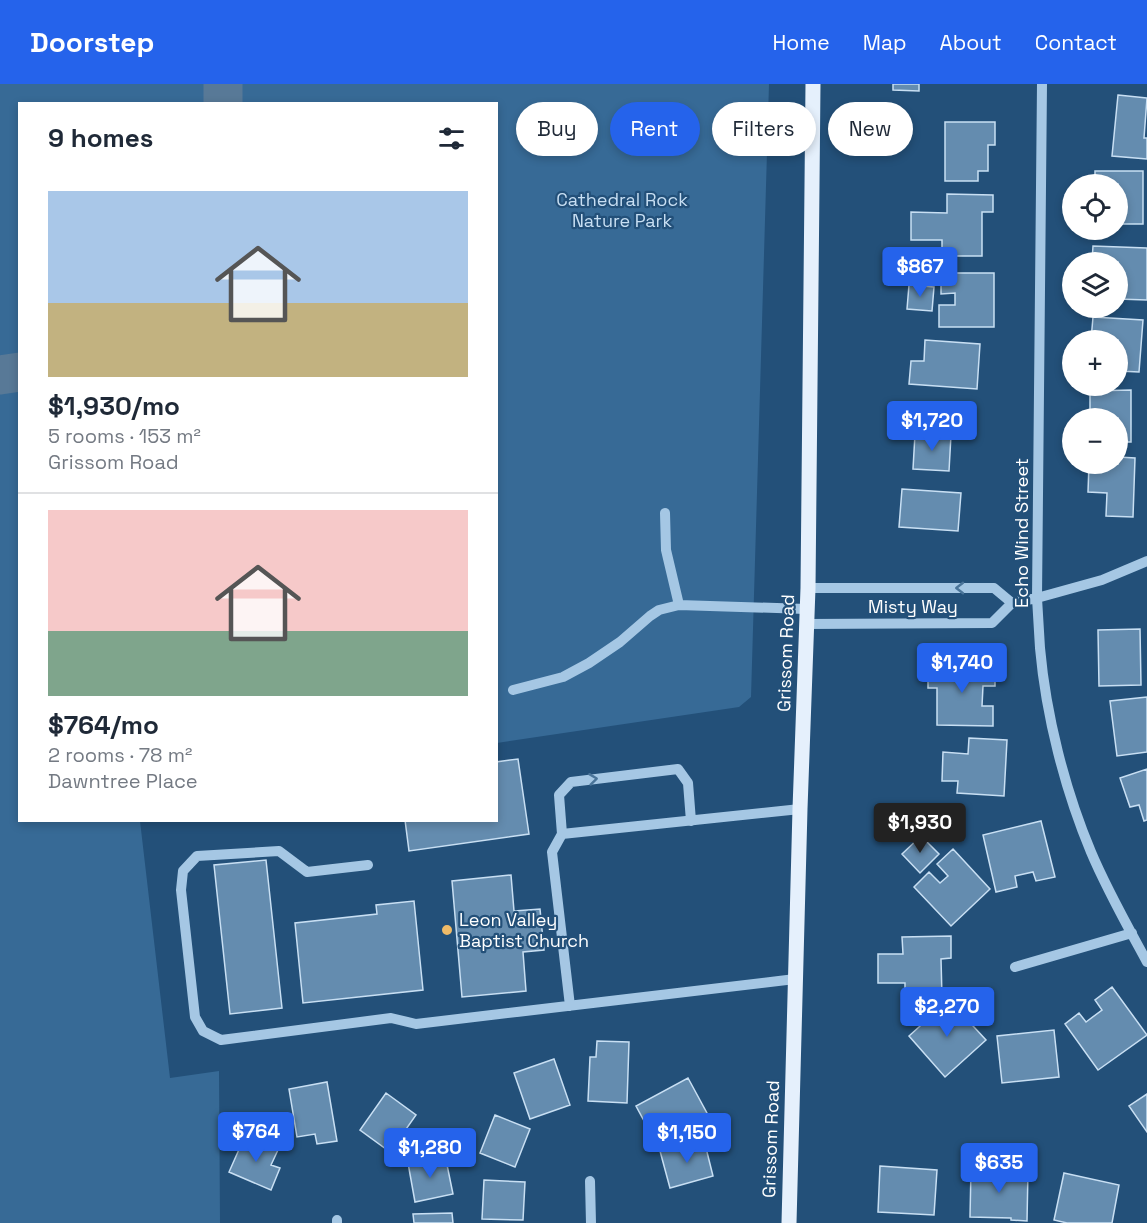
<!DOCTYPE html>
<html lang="en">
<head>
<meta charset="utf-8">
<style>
	body { margin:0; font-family:"Space Grotesk",sans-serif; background:#f6f6f7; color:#1f2937; height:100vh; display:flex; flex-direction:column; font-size:22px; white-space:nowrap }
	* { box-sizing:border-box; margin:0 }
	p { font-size:20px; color:#747a83 }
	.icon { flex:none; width:33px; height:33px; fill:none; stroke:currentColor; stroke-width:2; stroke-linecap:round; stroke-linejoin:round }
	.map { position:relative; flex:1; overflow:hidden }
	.details { position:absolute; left:18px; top:18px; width:480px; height:720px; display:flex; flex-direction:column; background:#fff; border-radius:0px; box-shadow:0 3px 9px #0003 }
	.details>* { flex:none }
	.guide { position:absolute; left:516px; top:18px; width:540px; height:54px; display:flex; gap:12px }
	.tools { position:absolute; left:1062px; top:90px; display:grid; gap:12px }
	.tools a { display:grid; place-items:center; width:66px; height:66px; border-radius:50%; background:#fff; box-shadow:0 3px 9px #0003; font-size:30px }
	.price { position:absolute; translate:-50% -51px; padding:0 14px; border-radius:6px; background:#2563eb; color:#fff; font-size:20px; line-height:39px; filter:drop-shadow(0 2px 3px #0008) }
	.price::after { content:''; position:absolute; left:50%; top:36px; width:18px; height:14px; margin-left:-9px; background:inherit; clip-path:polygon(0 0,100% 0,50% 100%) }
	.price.active { background:#222; color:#fff }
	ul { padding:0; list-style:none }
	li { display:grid; align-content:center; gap:12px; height:318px; padding:0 30px }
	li+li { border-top:2px solid #e0e1e3 }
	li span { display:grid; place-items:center; height:186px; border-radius:0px; color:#555 }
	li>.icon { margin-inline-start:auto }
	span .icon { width:108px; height:108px; fill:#fffc; stroke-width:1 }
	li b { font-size:26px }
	h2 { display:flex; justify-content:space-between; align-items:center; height:72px; padding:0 30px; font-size:26px }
	.pill { padding:0 21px; border-radius:27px; background:#fff; box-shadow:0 3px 9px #0003; font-size:21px; line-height:54px }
	.pill.active { background:#2563eb; color:#fff }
	header { display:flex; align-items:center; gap:36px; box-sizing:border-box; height:84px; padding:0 30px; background:#2563eb; color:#fff }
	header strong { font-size:28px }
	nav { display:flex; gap:33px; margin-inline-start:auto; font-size:21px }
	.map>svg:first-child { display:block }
	.green { fill:#376a96 }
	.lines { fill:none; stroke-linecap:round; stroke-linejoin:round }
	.river { stroke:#587997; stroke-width:39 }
	.building { fill:#648caf; stroke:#c8dff3; stroke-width:1.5 }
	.minor { stroke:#a5c7e4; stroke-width:10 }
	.major { stroke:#e5f0fc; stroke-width:15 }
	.oneway { stroke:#4a7499 }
	.poi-dot { fill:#efbb68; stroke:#235079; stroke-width:2 }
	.labels { text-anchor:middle; stroke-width:4.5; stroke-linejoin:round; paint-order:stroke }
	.park-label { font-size:18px; fill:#c8dff3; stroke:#235079 }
	.street-label { font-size:18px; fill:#fff; stroke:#235079 }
	.poi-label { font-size:18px; fill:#fff; stroke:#235079; text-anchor:start }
</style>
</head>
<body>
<header>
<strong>Doorstep</strong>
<nav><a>Home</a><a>Map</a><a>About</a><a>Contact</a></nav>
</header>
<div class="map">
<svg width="1147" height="1139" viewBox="0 0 1147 1139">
	<rect width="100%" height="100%" fill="#235079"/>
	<!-- green -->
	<path class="green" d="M 0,0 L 769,0 L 751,613 L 739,623 L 497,659 L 496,20 L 20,20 L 20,736 L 140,737 L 170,994 L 219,987 L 220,1139 L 0,1139 Z"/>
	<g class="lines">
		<!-- river -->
		<path class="river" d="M 223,20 L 223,0
			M 0,291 L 20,288"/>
	</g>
	<!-- building -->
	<path class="building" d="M 893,0 L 919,0 L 919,7 L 893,6 Z
		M 1118,11 L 1147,14 L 1144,54 L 1147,54 L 1147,75 L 1112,72 Z
		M 945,38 L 995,38 L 995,61 L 988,61 L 988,87 L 978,87 L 978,97 L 945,97 Z
		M 1095,87 L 1143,87 L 1143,140 L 1118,140 L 1118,100 L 1095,100 Z
		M 947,110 L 993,111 L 993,128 L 982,128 L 982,172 L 942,172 L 942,156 L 911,156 L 911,128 L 947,129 Z
		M 1093,162 L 1147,164 L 1147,216 L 1118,215 L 1118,178 L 1092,178 Z
		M 941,189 L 994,189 L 994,243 L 939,243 L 939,221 L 955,221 L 955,209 L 941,210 Z
		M 909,201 L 934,203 L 932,227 L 907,225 Z
		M 1093,233 L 1143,236 L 1139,288 L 1118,287 L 1118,256 L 1091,256 Z
		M 925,256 L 980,260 L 977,305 L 909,300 L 911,277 L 924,277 Z
		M 1131,306 L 1131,358 L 1118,358 L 1118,334 L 1090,334 L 1090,307 Z
		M 915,350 L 951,351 L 949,387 L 913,385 Z
		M 1118,373 L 1135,374 L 1133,433 L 1106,432 L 1107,409 L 1088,408 L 1089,380 L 1118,380 Z
		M 902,405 L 961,409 L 958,447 L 899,443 Z
		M 1140,545 L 1141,601 L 1099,602 L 1098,546 Z
		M 928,580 L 995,581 L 995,602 L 983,602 L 982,622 L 993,622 L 993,642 L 937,641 L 937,604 L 928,604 Z
		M 1147,613 L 1147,668 L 1117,672 L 1110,617 Z
		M 969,654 L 1007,656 L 1004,712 L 957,709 L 958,697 L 942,697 L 943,668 L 968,670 Z
		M 518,675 L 529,750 L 409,767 L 405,736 L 496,736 L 496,678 Z
		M 1147,685 L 1147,736 L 1144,737 L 1139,721 L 1130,723 L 1120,694 Z
		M 1041,737 L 1055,793 L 1036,797 L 1033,788 L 1015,792 L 1017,803 L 996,808 L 983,751 Z
		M 921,752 L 939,770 L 920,789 L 902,770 Z
		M 953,765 L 990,805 L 951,842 L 914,803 L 929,788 L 940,799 L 948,792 L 937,780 Z
		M 266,776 L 282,924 L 230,930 L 214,781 Z
		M 511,791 L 514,827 L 540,825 L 544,866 L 523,868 L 526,907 L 462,913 L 452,797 Z
		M 414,817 L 423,906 L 303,919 L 295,839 L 377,830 L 376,821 Z
		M 951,852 L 951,874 L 941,875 L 942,913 L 905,914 L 905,899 L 878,899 L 878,870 L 903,870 L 902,853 Z
		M 1112,903 L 1147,951 L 1098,986 L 1065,940 L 1079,929 L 1086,938 L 1102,926 L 1095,916 Z
		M 949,916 L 986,956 L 945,993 L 909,952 Z
		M 1054,946 L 1059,993 L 1002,999 L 997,952 Z
		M 597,957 L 629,958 L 627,1019 L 588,1017 L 590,973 L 596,973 Z
		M 554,975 L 570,1021 L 530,1035 L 514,989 Z
		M 688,994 L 708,1031 L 656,1059 L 636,1022 Z
		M 327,998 L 337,1057 L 317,1060 L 315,1050 L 297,1053 L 289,1005 Z
		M 386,1009 L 416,1031 L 390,1068 L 360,1046 Z
		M 1147,1010 L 1147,1048 L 1129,1022 Z
		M 495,1031 L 530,1045 L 515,1083 L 480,1069 Z
		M 245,1052 L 278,1066 L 271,1081 L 280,1084 L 271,1106 L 229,1088 Z
		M 704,1056 L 713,1092 L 670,1104 L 660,1067 Z
		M 445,1071 L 453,1110 L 415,1118 L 408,1079 Z
		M 880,1082 L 937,1086 L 934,1131 L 878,1128 Z
		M 971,1085 L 1028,1087 L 1027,1137 L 1011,1136 L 1011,1134 L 970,1133 Z
		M 1064,1089 L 1119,1101 L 1112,1139 L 1067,1139 L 1054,1136 Z
		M 484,1096 L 525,1098 L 523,1136 L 482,1135 Z
		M 452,1129 L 453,1139 L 414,1139 L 413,1130 Z"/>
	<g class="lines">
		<!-- minor -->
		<path class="minor" d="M 1042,0 L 1037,514 C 1038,531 1039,548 1040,564 C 1046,632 1065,706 1091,768 C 1107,806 1127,841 1147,878
			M 665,429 L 666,466 L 679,521
			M 808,504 L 994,504 L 1012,519
			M 806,540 L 992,539 L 1012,519 L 1037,514 L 1102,496 L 1147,477
			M 513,606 L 563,593 L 589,579 L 620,558 L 650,532 L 659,526 L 679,521 L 806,525
			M 562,750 L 559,711 L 571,698 L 678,685 L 688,699 L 691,737
			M 368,781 L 307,788 L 279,767 L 197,772 L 183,787 L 181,806 L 195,933 L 203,947 L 221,956 L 391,934 L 416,940 L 795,895
			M 1015,883 L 1132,849
			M 570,922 L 552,768 L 562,750 L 800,725
			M 590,1097 L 591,1139
			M 337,1136 L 337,1139"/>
		<!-- major -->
		<path class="major" d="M 789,1139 L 800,725 L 808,504 L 813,0"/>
	</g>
	<!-- one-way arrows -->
	<defs><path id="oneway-chevron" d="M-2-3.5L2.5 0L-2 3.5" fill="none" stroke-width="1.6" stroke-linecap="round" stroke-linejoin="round" transform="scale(1.5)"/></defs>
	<g class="oneway">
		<use href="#oneway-chevron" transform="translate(960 504) rotate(180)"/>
		<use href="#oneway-chevron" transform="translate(593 695) rotate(-7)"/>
	</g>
	<!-- markers -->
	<circle class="poi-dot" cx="447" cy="846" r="6"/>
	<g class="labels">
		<!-- park labels -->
		<g class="park-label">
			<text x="622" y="122">Cathedral Rock<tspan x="622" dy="21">Nature Park</tspan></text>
		</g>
		<!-- street labels -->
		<g class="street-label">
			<text transform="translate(1022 449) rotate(-90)" y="6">Echo Wind Street</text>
			<text x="913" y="529">Misty Way</text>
			<text transform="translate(786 569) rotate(-88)" y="6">Grissom Road</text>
			<text transform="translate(771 1055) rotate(-88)" y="6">Grissom Road</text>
		</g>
		<!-- poi labels -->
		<g class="poi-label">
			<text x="459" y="842">Leon Valley<tspan x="459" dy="21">Baptist Church</tspan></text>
		</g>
	</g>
</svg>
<div class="tools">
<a><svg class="icon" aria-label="locate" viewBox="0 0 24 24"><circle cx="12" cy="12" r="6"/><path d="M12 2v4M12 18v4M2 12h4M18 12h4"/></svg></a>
<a><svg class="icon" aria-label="layers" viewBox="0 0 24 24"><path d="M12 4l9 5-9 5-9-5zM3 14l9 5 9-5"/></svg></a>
<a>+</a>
<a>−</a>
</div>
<b class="price" style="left:920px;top:214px">$867</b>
<b class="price" style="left:932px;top:368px">$1,720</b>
<b class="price" style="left:962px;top:610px">$1,740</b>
<b class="price active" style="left:920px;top:770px">$1,930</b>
<b class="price" style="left:947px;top:954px">$2,270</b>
<b class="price" style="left:256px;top:1079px">$764</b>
<b class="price" style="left:687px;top:1080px">$1,150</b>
<b class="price" style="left:430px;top:1095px">$1,280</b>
<b class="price" style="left:999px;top:1110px">$635</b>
<div class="guide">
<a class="pill">Buy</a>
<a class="pill active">Rent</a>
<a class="pill">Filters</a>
<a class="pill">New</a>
</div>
<section class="details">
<h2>9 homes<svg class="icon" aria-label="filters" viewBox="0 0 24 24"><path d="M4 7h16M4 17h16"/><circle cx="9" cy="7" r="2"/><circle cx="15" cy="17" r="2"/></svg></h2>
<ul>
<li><span style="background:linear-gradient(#a9c7e8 60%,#c2b280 0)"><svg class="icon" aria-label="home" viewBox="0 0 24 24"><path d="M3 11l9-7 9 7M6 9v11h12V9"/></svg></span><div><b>$1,930/mo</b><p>5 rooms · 153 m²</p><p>Grissom Road</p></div></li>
<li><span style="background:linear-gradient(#f6c9c9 65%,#7fa58c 0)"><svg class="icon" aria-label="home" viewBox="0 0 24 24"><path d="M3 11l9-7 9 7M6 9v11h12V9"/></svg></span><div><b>$764/mo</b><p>2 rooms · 78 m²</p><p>Dawntree Place</p></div></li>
</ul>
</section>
</div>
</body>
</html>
